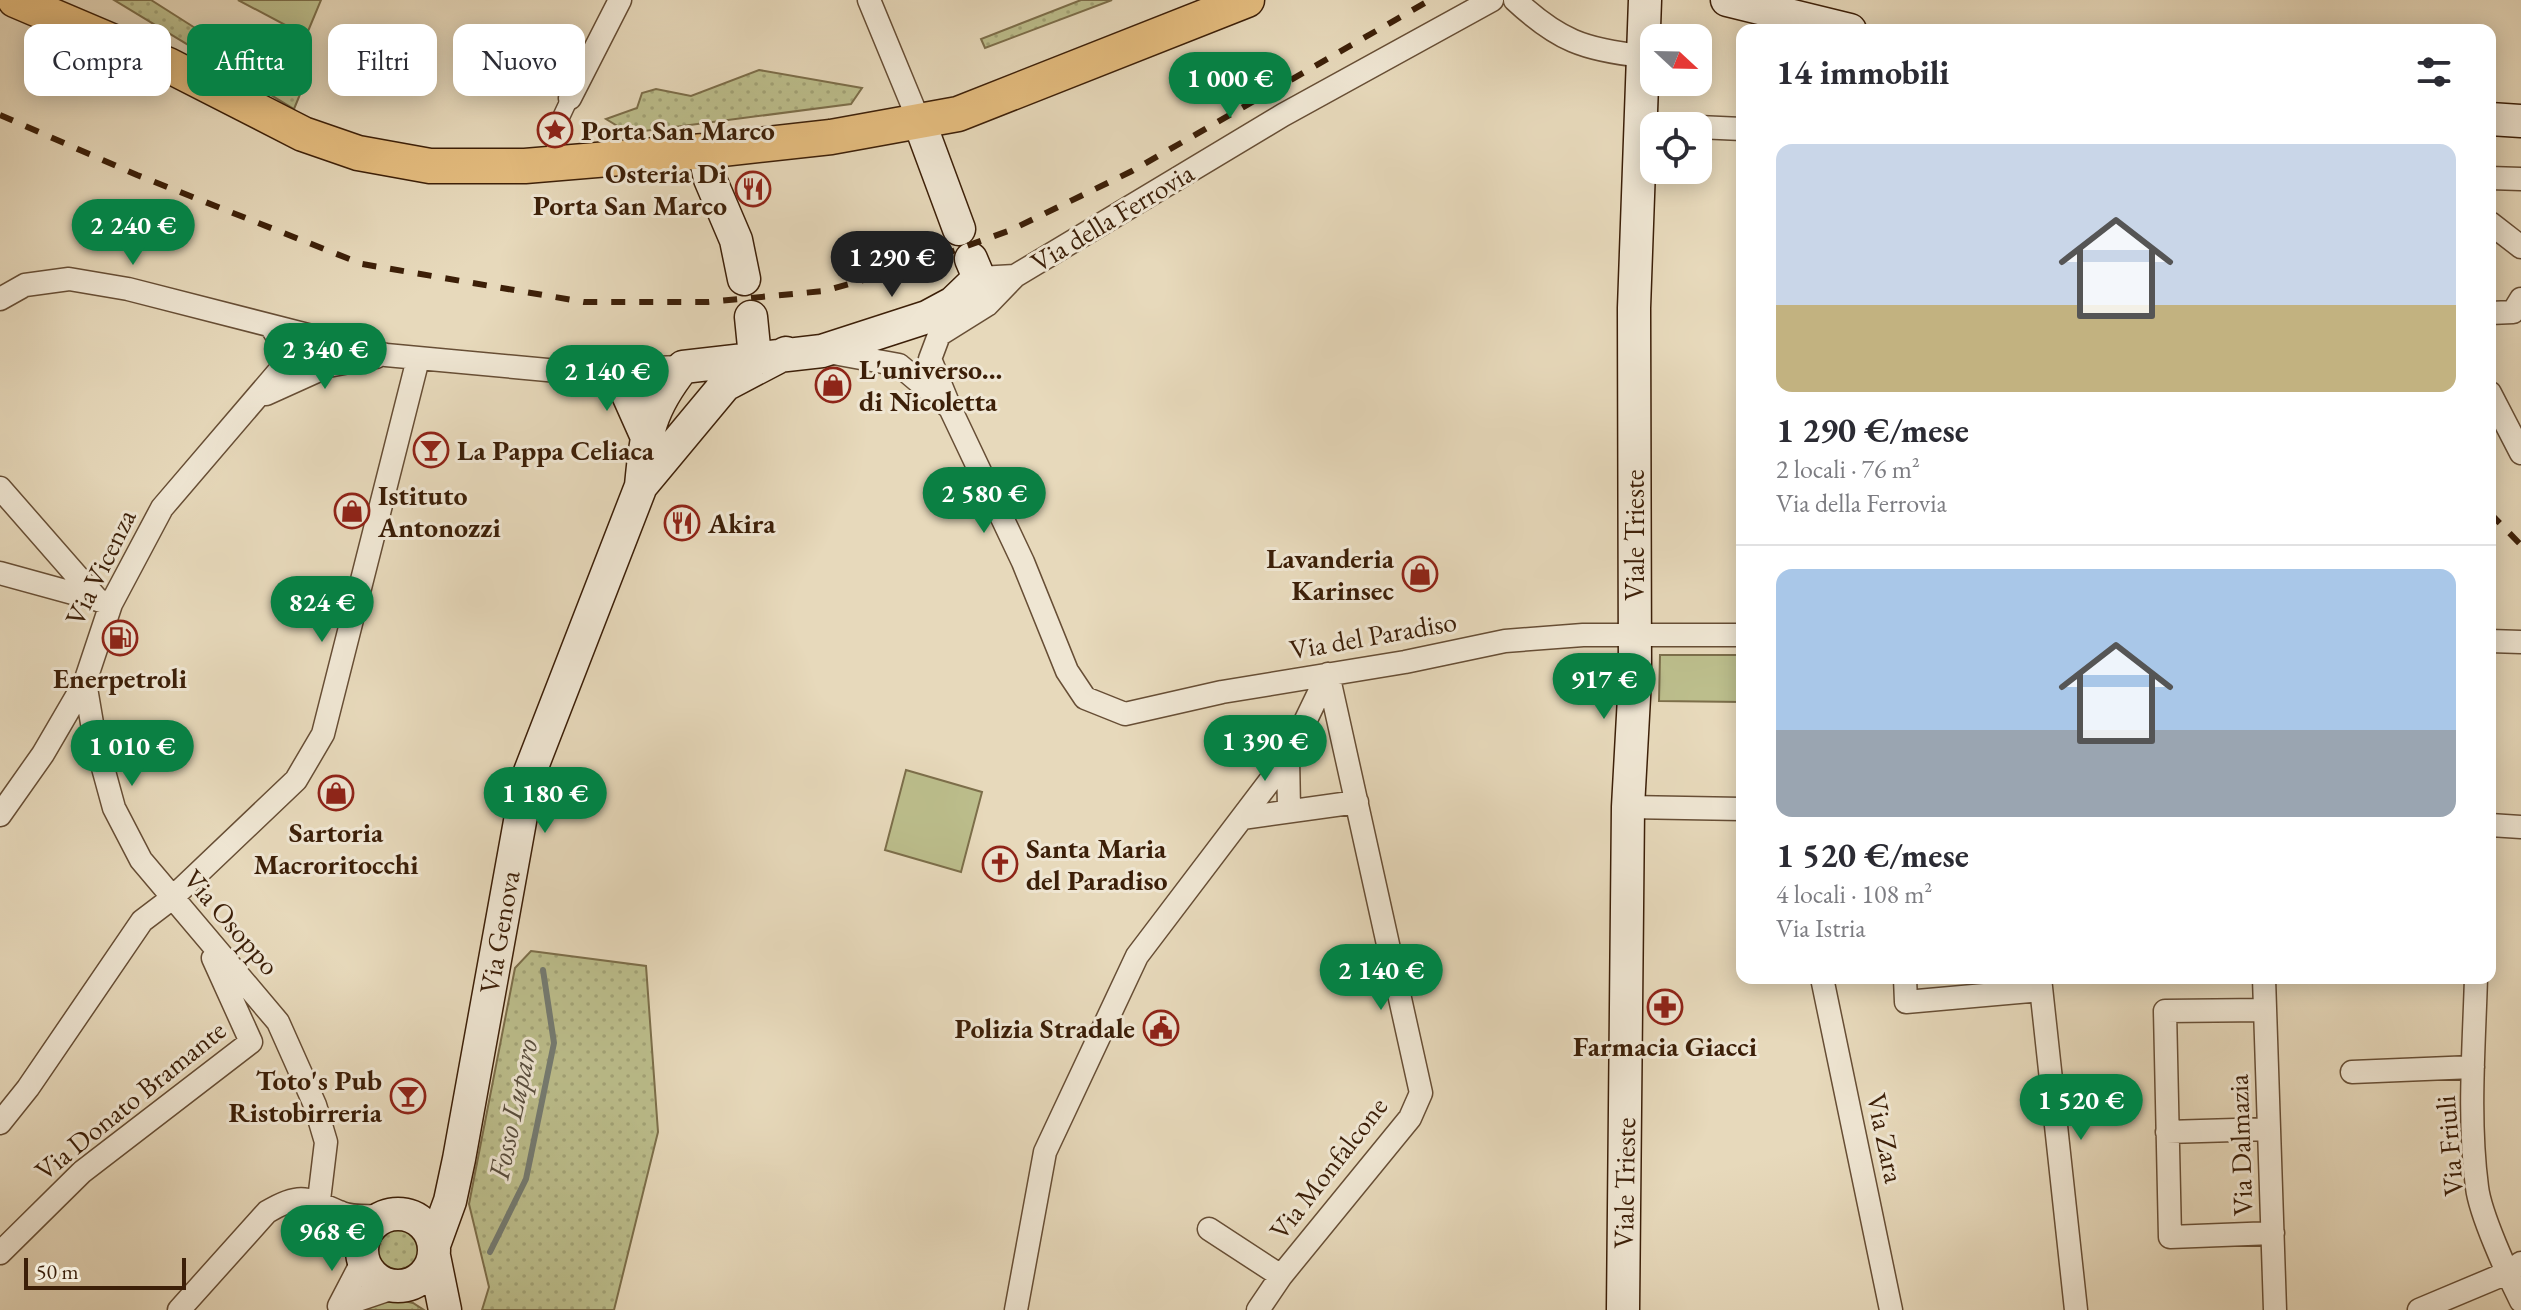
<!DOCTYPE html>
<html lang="it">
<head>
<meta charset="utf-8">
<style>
	body { margin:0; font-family:"EB Garamond",serif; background:#f2f2f3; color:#2b2b33; height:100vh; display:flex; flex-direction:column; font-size:30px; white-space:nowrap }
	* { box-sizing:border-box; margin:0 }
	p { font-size:26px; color:#7c7c81 }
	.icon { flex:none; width:44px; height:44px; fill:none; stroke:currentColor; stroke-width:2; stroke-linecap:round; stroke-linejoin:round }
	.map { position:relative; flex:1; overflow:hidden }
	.side { position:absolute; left:1736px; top:24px; width:760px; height:960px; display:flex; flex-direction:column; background:#fff; border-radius:16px; box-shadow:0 4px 20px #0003 }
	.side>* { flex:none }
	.top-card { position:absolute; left:24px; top:24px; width:760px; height:72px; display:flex; gap:16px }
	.needle { width:52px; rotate:112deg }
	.tools { position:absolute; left:1640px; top:24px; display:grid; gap:16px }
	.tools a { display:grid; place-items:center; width:72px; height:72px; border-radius:16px; background:#fff; box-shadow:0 4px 20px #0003; font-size:40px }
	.scale { position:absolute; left:24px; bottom:20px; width:162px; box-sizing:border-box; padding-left:8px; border:4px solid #3c1f08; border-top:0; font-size:22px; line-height:28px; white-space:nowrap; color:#3c1f08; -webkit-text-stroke:6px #efe6d3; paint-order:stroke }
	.price { position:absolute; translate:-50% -68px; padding:0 18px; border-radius:28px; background:#0b8043; color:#fff; font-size:26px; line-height:52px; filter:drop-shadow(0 2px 4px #0008) }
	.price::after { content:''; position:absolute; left:50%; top:48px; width:24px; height:18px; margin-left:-12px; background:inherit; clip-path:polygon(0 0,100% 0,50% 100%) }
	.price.on { background:#222; color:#fff }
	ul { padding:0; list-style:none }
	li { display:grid; align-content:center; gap:16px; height:424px; padding:0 40px }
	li+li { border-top:2px solid #e1e1e2 }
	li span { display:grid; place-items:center; height:248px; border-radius:16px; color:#555 }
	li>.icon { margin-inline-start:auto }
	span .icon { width:144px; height:144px; fill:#fffc; stroke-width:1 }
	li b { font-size:34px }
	h2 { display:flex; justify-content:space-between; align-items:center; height:96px; padding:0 40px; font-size:34px }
	.pill { padding:0 28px; border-radius:16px; background:#fff; box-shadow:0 4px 20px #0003; font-size:28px; line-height:72px }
	.pill.on { background:#0b8043; color:#fff }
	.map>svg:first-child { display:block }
	.grass { fill:url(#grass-dots); stroke:#7c6e4a; stroke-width:2 }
	.park { fill:url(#park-tufts); stroke:#7c6e4a; stroke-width:2 }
	.garden { fill:#bcbe8c; stroke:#7c6e4a; stroke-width:2 }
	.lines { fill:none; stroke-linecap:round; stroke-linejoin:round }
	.stream { stroke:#747b72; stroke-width:6 }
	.pedestrian-casing { stroke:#674e35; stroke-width:19 }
	.minor-casing { stroke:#674e35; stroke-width:25 }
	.secondary-casing { stroke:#3c1f08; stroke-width:35 }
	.primary-casing { stroke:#3c1f08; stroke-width:37 }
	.pedestrian { stroke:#efe6d3; stroke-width:16 }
	.minor { stroke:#efe6d3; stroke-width:22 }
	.secondary { stroke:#efe6d3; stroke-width:32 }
	.primary { stroke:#e4bc7e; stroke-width:34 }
	.rail { stroke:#3c1f08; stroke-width:6; stroke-dasharray:14 14; stroke-linecap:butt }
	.labels { text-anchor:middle; stroke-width:6; stroke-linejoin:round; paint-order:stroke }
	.poi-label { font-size:28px; font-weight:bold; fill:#3c1f08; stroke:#efe6d3; text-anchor:start }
	.street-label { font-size:28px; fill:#3c1f08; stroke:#efe6d3 }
	.water-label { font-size:30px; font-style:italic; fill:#584d3d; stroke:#efe6d3 }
</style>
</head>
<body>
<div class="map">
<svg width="2521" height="1310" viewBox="0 0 2521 1310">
	<defs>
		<pattern id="grass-dots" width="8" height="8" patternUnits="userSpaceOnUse" patternTransform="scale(2)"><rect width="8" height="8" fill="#bcbe8c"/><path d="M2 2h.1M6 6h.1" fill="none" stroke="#a2a377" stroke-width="1.8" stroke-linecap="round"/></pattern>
		<pattern id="park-tufts" width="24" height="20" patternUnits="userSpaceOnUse" patternTransform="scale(2)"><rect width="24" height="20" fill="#bcbe8c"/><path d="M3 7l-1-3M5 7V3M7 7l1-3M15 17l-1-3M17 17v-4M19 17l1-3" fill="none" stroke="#a2a377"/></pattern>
	</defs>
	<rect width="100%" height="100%" fill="#e7d9bb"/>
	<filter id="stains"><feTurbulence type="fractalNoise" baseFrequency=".0025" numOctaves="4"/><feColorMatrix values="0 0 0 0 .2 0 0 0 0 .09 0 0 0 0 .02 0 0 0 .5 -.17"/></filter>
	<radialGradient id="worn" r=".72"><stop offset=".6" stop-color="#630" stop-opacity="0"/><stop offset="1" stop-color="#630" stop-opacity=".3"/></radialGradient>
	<!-- grass -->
	<path class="grass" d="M 114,0 L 151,0 L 203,33 L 294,78 L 290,87 L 301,92 L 294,109 Z
		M 1081,0 L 1112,0 L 985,48 L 981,39 Z
		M 759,70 L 862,88 L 851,104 L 629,133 L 606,119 L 637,108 L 642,93 L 656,89 L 691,96 Z
		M 531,951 L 646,966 L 658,1132 L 614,1310 L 482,1310 L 489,1287 L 469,1204 L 515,968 Z
		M373 1250a25 25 0 1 1 50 0a25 25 0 1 1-50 0Z"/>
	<!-- park -->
	<path class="park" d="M 391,1298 L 413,1303 L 424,1310 L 354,1310 Z"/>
	<!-- garden -->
	<path class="garden" d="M 238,0 L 321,0 L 306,36 Z
		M 1660,655 L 1742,655 L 1742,702 L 1659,701 Z
		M 906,770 L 982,792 L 961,872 L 885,850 Z"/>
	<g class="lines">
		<!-- stream -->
		<path class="stream" d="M 490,1252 L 526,1179 L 554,1043 L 543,970"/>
		<!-- pedestrian casing -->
		<g class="pedestrian-casing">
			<path id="pedestrian" d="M 555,164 L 555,130 L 570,98"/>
		</g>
		<!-- minor casing -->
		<g class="minor-casing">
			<path id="minor" d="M 869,0 L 919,121
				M 1515,0 C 1558,40 1584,50 1643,56
				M 570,98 L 620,0
				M 1698,127 L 1742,129
				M 2490,178 L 2521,179
				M 2490,223 L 2521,247
				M 979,278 L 1015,276 L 1283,115 L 1492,0
				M 0,299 L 25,285 L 69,279 L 128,289 L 386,355 L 558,371 L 683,367
				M 2490,313 L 2513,312 L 2521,299
				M 828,352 L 899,365 L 950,408 L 1023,562 L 1067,671 L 1085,698 L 1125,714 L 1222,692 L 1405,662 L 1505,641 L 1583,635 L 1742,635
				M 2490,393 L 2521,453
				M 266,394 L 328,366 L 376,357
				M 948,403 L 930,359 L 939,335 L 987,305 L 1015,276
				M 0,488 L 98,600 L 111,604
				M 0,573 L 98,600
				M 2490,641 L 2521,642
				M 85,682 L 94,735 L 114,808 L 141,860 L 278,1022 L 315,1105 L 326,1142 L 319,1200
				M 1288,757 L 1289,809
				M 1628,807 L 1742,809
				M 0,815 L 43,754 L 85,682 L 111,604 L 162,508 L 280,370 L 285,349 L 272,328
				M 1242,818 L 1357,802
				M 2490,825 L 2521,827
				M 1822,978 L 1891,1310
				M 1905,978 L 1906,1002 L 2041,990
				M 2040,978 L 2076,1310
				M 2264,978 L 2275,1310
				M 2476,978 C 2474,1046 2468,1119 2477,1187 C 2480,1214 2508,1275 2521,1301
				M 2265,1010 L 2165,1011 L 2170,1237 L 2273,1233
				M 2352,1072 L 2473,1067
				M 0,1123 L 28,1088 L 142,921 L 171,899 L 296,780 L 323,734 L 418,359
				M 2167,1132 L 2269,1129
				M 340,1212 L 362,1251
				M 1209,1229 L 1281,1276
				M 0,1253 L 82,1172 L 251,1042 L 213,958
				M 339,1306 L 363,1260
				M 340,1306 L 396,1287
				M 179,1310 L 267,1212 C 300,1192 307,1198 339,1212 C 353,1218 370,1216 385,1216
				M 1016,1310 L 1045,1152 L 1137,956 L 1288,757 L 1328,674
				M 1258,1310 L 1281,1276 L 1410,1118 L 1421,1093 L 1328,674
				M 2419,1310 L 2507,1273 L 2521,1263"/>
		</g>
		<!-- secondary casing -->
		<g class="secondary-casing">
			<path id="secondary" d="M 1727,0 L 1850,30
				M 2490,119 L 2521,121
				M 919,121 L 959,229
				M 704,151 L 710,179 L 736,240 L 744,279
				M 751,317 L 755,357
				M 683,367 L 822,351 L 927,317 L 953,303 L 979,278 L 971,259
				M 617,370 L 646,435
				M 641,486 C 646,433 649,410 683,367
				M362 1250a36 36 0 1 1 72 0a36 36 0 1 1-72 0Z
				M 434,1245 L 450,1201 L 459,1159 L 528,777 L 641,486 L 725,385 L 786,353
				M 434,1256 L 445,1310
				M 1623,1310 L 1628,807 L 1635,679 L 1634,308 L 1645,0"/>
		</g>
		<!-- primary casing -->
		<g class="primary-casing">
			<path id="primary" d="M 15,0 L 168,65 L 303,134 L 358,153 L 430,166 L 525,166 L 704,151 L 831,137 L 958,114 L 1247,0"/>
		</g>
		<!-- pedestrian -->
		<use href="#pedestrian" class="pedestrian"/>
		<!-- minor -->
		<use href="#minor" class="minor"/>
		<!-- secondary -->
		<use href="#secondary" class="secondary"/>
		<!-- primary -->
		<use href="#primary" class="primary"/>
		<!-- rail -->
		<path class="rail" d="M 0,115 L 137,175 L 362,264 L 584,302 L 708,302 L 824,291 L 906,268 L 1011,230 L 1132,171 L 1430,0
			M 2490,513 L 2521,545"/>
	</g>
	<!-- icons -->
	<defs>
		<g id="sight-ring" transform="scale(1.8)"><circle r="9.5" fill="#efe6d3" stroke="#8f2418" stroke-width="1.5"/><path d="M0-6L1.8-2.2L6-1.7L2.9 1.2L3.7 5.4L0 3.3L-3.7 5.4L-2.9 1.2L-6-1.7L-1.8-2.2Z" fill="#8f2418"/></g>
		<g id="restaurant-ring" transform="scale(1.8)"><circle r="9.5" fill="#efe6d3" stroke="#8f2418" stroke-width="1.5"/><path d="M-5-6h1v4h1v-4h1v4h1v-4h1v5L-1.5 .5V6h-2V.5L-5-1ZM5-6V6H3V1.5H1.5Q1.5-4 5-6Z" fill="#8f2418"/></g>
		<g id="shop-ring" transform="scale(1.8)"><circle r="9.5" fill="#efe6d3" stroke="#8f2418" stroke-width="1.5"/><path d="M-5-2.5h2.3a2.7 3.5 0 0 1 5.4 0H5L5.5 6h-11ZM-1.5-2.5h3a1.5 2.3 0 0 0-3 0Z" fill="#8f2418"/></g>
		<g id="bar-ring" transform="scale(1.8)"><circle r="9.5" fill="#efe6d3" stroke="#8f2418" stroke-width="1.5"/><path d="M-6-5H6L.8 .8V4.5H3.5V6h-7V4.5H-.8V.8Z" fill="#8f2418"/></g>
		<g id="fuel-ring" transform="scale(1.8)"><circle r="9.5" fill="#efe6d3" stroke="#8f2418" stroke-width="1.5"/><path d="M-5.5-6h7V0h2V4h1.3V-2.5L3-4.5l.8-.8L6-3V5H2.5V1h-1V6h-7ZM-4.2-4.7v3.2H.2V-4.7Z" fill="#8f2418"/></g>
		<g id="church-ring" transform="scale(1.8)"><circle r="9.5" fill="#efe6d3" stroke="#8f2418" stroke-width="1.5"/><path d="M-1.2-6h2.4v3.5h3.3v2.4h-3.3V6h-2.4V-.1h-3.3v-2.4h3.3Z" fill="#8f2418"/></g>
		<g id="pharmacy-ring" transform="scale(1.8)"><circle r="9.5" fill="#efe6d3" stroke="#8f2418" stroke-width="1.5"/><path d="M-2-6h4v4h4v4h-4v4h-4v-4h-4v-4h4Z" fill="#8f2418"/></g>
		<g id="civic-ring" transform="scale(1.8)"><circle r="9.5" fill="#efe6d3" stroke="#8f2418" stroke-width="1.5"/><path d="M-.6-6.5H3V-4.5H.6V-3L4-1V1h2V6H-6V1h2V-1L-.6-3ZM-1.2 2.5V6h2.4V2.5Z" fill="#8f2418"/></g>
	</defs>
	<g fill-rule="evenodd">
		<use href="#sight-ring" x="555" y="130"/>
		<use href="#restaurant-ring" x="753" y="189"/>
		<use href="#shop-ring" x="833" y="385"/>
		<use href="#bar-ring" x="431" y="450"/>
		<use href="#shop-ring" x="352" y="511"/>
		<use href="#restaurant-ring" x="682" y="523"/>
		<use href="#shop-ring" x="1420" y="574"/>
		<use href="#fuel-ring" x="120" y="638"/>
		<use href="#shop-ring" x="336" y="793"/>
		<use href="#church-ring" x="1000" y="864"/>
		<use href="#pharmacy-ring" x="1665" y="1007"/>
		<use href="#civic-ring" x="1161" y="1028"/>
		<use href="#bar-ring" x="408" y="1096"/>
	</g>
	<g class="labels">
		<!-- poi labels -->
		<g class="poi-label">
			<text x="581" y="140">Porta San Marco</text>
			<text x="727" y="183" text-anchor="end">Osteria Di<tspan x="727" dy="32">Porta San Marco</tspan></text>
			<text x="859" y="379">L'universo...<tspan x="859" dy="32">di Nicoletta</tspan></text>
			<text x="457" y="460">La Pappa Celiaca</text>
			<text x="378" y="505">Istituto<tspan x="378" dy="32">Antonozzi</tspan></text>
			<text x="708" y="533">Akira</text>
			<text x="1394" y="568" text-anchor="end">Lavanderia<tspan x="1394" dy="32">Karinsec</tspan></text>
			<text x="120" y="688" text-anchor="middle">Enerpetroli</text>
			<text x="336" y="842" text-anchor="middle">Sartoria<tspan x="336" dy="32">Macroritocchi</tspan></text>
			<text x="1026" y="858">Santa Maria<tspan x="1026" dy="32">del Paradiso</tspan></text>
			<text x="1135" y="1038" text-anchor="end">Polizia Stradale</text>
			<text x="1665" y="1056" text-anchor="middle">Farmacia Giacci</text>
			<text x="382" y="1090" text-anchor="end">Toto's Pub<tspan x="382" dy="32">Ristobirreria</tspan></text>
		</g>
		<!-- street labels -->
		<g class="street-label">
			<text transform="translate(1112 217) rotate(-31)" y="10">Via della Ferrovia</text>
			<text transform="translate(1634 535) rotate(-90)" y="10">Viale Trieste</text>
			<text transform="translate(100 567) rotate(-64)" y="10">Via Vicenza</text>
			<text transform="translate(1373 635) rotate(-10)" y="10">Via del Paradiso</text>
			<text transform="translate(232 922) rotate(49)" y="10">Via Osoppo</text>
			<text transform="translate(499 932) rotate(-80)" y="10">Via Genova</text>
			<text transform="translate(130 1100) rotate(-39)" y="10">Via Donato Bramante</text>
			<text transform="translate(1886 1138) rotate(78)" y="10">Via Zara</text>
			<text transform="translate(2240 1145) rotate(-92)" y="10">Via Dalmazia</text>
			<text transform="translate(2449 1146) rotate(-95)" y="10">Via Friuli</text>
			<text transform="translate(1328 1168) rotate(-52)" y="10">Via Monfalcone</text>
			<text transform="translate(1624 1183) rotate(-89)" y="10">Viale Trieste</text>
		</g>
		<!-- water labels -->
		<g class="water-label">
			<text transform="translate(513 1109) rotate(-78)" y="10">Fosso Luparo</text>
		</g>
	</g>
	<rect width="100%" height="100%" filter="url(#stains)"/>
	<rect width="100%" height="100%" fill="url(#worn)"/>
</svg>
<div class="tools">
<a><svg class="needle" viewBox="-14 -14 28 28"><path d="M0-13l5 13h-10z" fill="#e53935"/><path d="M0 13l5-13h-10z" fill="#7c7c81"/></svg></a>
<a><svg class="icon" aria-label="locate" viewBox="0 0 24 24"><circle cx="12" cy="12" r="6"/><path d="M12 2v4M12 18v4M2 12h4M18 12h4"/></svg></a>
</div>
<div class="scale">50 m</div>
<b class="price" style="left:1230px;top:120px">1 000 €</b>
<b class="price" style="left:133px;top:267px">2 240 €</b>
<b class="price on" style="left:892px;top:299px">1 290 €</b>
<b class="price" style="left:325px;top:391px">2 340 €</b>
<b class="price" style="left:607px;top:413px">2 140 €</b>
<b class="price" style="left:984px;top:535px">2 580 €</b>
<b class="price" style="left:322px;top:644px">824 €</b>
<b class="price" style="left:1604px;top:721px">917 €</b>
<b class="price" style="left:1265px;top:783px">1 390 €</b>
<b class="price" style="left:132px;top:788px">1 010 €</b>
<b class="price" style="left:545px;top:835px">1 180 €</b>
<b class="price" style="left:1381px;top:1012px">2 140 €</b>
<b class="price" style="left:2081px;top:1142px">1 520 €</b>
<b class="price" style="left:332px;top:1273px">968 €</b>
<div class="top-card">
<a class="pill">Compra</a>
<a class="pill on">Affitta</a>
<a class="pill">Filtri</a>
<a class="pill">Nuovo</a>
</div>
<section class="side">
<h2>14 immobili<svg class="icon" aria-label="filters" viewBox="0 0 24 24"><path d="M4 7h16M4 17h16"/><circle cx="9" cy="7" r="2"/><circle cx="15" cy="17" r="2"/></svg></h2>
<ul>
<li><span style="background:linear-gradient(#c9d6e8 65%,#c2b280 0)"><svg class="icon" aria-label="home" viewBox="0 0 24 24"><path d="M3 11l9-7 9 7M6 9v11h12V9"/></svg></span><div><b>1 290 €/mese</b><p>2 locali · 76 m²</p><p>Via della Ferrovia</p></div></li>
<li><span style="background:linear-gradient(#a9c7e8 65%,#9aa5b1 0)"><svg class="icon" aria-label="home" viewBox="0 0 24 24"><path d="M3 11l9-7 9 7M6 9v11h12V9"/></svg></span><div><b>1 520 €/mese</b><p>4 locali · 108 m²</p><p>Via Istria</p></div></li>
</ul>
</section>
</div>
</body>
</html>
